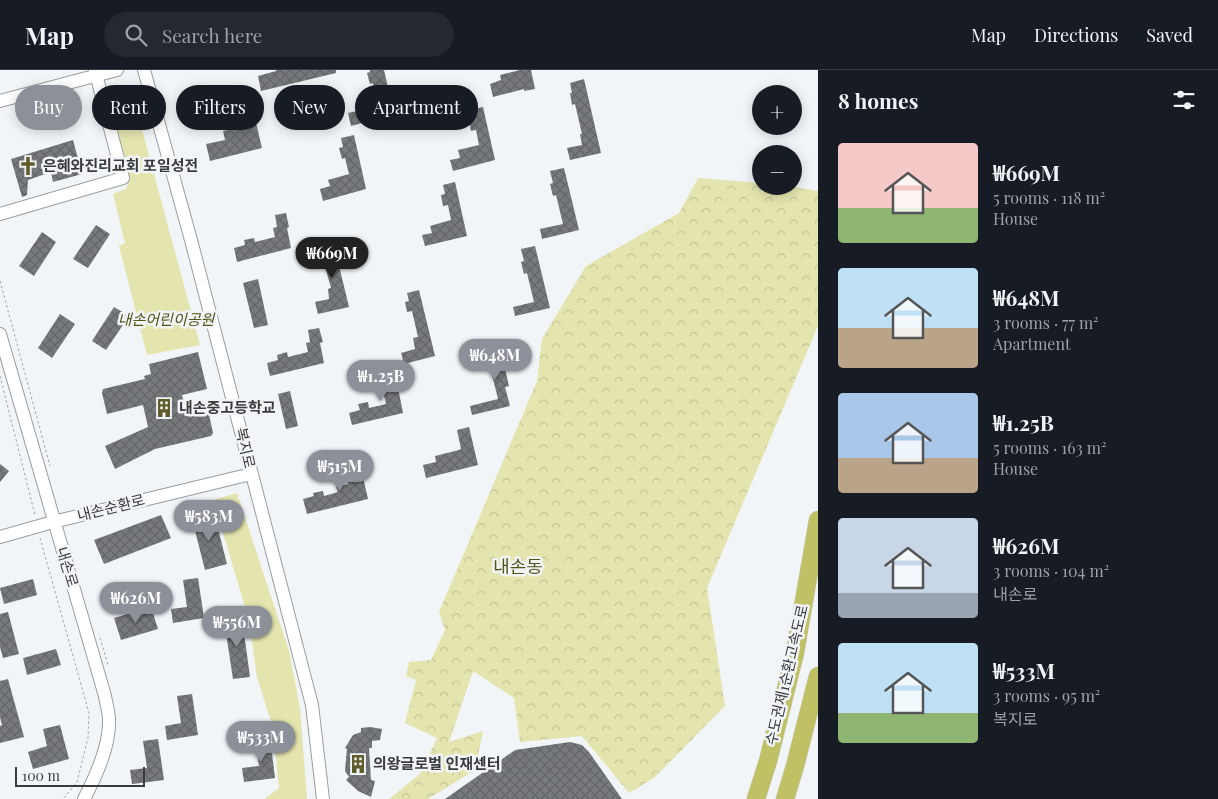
<!DOCTYPE html>
<html lang="en">
<head>
<meta charset="utf-8">
<style>
	body { margin:0; font-family:"Playfair Display","Noto Sans KR",serif; background:#242831; color:#f1f3f6; height:100vh; display:flex; flex-direction:column; font-size:19px; white-space:nowrap }
	* { box-sizing:border-box; margin:0 }
	p { font-size:16px; color:#9ea1a6 }
	.icon { flex:none; width:28px; height:28px; fill:none; stroke:currentColor; stroke-width:2; stroke-linecap:round; stroke-linejoin:round }
	.map { position:relative; flex:1; overflow:hidden }
	.sheet { display:flex; flex-direction:column; background:#171b24; width:400px }
	.sheet>* { flex:none }
	.banner { position:absolute; left:15px; top:15px; width:475px; height:45px; display:flex; gap:10px }
	.buttons { position:absolute; left:752px; top:15px; display:grid; gap:10px }
	.buttons a { display:grid; place-items:center; width:50px; height:50px; border-radius:50%; background:#171b24; box-shadow:0 2px 12px #0003; font-size:25px }
	.scale { position:absolute; left:15px; bottom:12px; width:130px; box-sizing:border-box; padding-left:5px; border:2px solid #3a3b3c; border-top:0; font-size:14px; line-height:18px; white-space:nowrap; color:#3a3b3c; -webkit-text-stroke:4px #f2f5f8; paint-order:stroke }
	.price { position:absolute; translate:-50% -42px; padding:0 11px; border-radius:18px; background:#8c9099; color:#fff; font-size:16px; line-height:32px; filter:drop-shadow(0 1px 2px #0008) }
	.price::after { content:''; position:absolute; left:50%; top:30px; width:15px; height:11px; margin-left:-8px; background:inherit; clip-path:polygon(0 0,100% 0,50% 100%) }
	.price.active { background:#222; color:#fff }
	ul { padding:0; list-style:none }
	li { display:flex; align-items:center; gap:15px; height:125px; padding:0 20px }
	li span { display:grid; place-items:center; flex:none; width:140px; height:100px; border-radius:5px; color:#555 }
	li>.icon { margin-inline-start:auto }
	span .icon { width:60px; height:60px; fill:#fffc; stroke-width:1 }
	li b { font-size:21px }
	h2 { display:flex; justify-content:space-between; align-items:center; height:60px; padding:0 20px; font-size:21px }
	.chip { padding:0 18px; border-radius:22px; background:#171b24; box-shadow:0 2px 12px #0003; font-size:18px; line-height:45px }
	.chip.active { background:#8c9099; color:#fff }
	header { display:flex; align-items:center; gap:30px; box-sizing:border-box; height:70px; padding:0 25px; background:#171b24; border-bottom:1px solid #363941 }
	header strong { font-size:24px }
	nav { display:flex; gap:28px; margin-inline-start:auto; font-size:18px }
	.search { width:350px; height:45px; background:#242831; display:flex; align-items:center; gap:12px; box-sizing:border-box; padding:0 18px; border-radius:28px; color:#9ea1a6; font-size:19px }
	main { display:flex; flex:1; min-height:0 }
	.map>svg:first-child { display:block }
	.green { fill:#e4e5ae }
	.forest { fill:url(#forest-crowns) }
	.building { fill:url(#building-cross-hatch) }
	.lines { fill:none; stroke-linecap:round; stroke-linejoin:round }
	.minor-casing { stroke:#9a9da0; stroke-width:14 }
	.highway-casing { stroke:#d0d0d0; stroke-width:19 }
	.path { stroke:#a0a2a4; stroke-width:1; stroke-dasharray:2.5 2.5; stroke-linecap:butt }
	.minor { stroke:#fff; stroke-width:12 }
	.highway { stroke:#c0c065; stroke-width:18 }
	.labels { text-anchor:middle; stroke-width:5; stroke-linejoin:round; paint-order:stroke }
	.poi-label { font-size:15px; font-weight:bold; fill:#3a3b3c; stroke:#f2f5f8; text-anchor:start }
	.park-label { font-size:15px; font-style:italic; fill:#545418; stroke:#f2f5f8 }
	.street-label { font-size:15px; fill:#3a3b3c; stroke:#f2f5f8 }
	.quarter-label { font-size:18px; fill:#555418; stroke:#f2f5f8 }
</style>
</head>
<body>
<header>
<strong>Map</strong>
<div class="search"><svg class="icon" aria-label="search" viewBox="0 0 24 24"><circle cx="10" cy="10" r="6"/><path d="M15 15l6 6"/></svg>Search here</div>
<nav><a>Map</a><a>Directions</a><a>Saved</a></nav>
</header>
<main>
<div class="map">
<svg width="818" height="729" viewBox="0 0 818 729">
	<defs>
		<pattern id="forest-crowns" width="20" height="18" patternUnits="userSpaceOnUse" patternTransform="scale(1.25)"><rect width="20" height="18" fill="#e4e5ae"/><path d="M2 6a3 3 0 1 1 6 0M12 15a3 3 0 1 1 6 0" fill="none" stroke="#c4c597"/></pattern>
		<pattern id="building-cross-hatch" width="8" height="8" patternUnits="userSpaceOnUse" patternTransform="scale(1.25)"><rect width="8" height="8" fill="#777a7c"/><path d="M0 0l8 8M0 8l8-8" fill="none" stroke="#636567"/></pattern>
	</defs>
	<rect width="100%" height="100%" fill="#f2f5f8"/>
	<!-- green -->
	<path class="green" d="M 120,15 L 132,22 L 200,275 L 147,285 L 119,176 L 125,173 L 113,124 L 126,119 L 130,109 L 108,19 Z
		M 237,423 L 289,581 L 300,638 L 307,729 L 264,729 L 279,718 L 273,658 L 257,607 L 249,550 L 213,430 Z"/>
	<!-- forest -->
	<path class="forest" d="M 698,108 L 761,113 L 761,116 L 789,116 L 818,121 L 818,256 L 707,518 L 725,636 L 654,708 L 629,723 L 582,666 L 520,672 L 514,628 L 473,601 L 449,672 L 483,661 L 475,700 L 428,729 L 389,729 L 420,704 L 437,668 L 405,653 L 416,610 L 406,606 L 409,592 L 431,590 L 445,560 L 439,542 L 537,311 L 542,269 L 586,196 L 679,143 Z"/>
	<!-- building -->
	<path class="building" d="M 276,0 L 336,0 L 336,3 L 261,21 L 258,6 L 276,1 Z
		M 370,0 L 384,0 L 394,44 L 351,56 L 348,43 L 357,41 L 356,35 L 377,29 L 373,13 L 370,14 L 367,3 L 370,2 Z
		M 520,0 L 531,0 L 535,19 L 524,21 L 524,19 L 493,27 L 490,14 L 501,10 L 500,5 Z
		M 584,9 L 601,83 L 570,90 L 567,78 L 582,75 L 580,64 L 582,64 L 575,34 L 572,35 L 570,23 L 572,23 L 570,13 Z
		M 250,27 L 262,78 L 210,91 L 206,74 L 225,70 L 223,61 L 241,57 L 234,31 Z
		M 483,37 L 495,90 L 453,101 L 450,90 L 460,88 L 458,80 L 479,75 L 476,60 L 471,61 L 469,50 L 473,48 L 471,40 Z
		M 354,65 L 366,119 L 323,131 L 320,119 L 330,116 L 328,110 L 349,104 L 345,88 L 342,89 L 339,78 L 343,77 L 341,68 Z
		M 73,70 L 82,104 L 53,112 L 51,102 L 28,110 L 27,125 L 22,127 L 11,89 Z
		M 564,98 L 579,160 L 542,169 L 540,159 L 563,154 L 556,125 L 553,126 L 550,114 L 553,113 L 550,101 Z
		M 455,112 L 467,166 L 425,176 L 422,165 L 432,163 L 430,156 L 451,150 L 448,135 L 443,136 L 441,125 L 445,124 L 443,115 Z
		M 286,143 L 289,157 L 287,158 L 291,178 L 237,192 L 234,178 L 245,175 L 244,170 L 254,168 L 255,172 L 275,167 L 273,158 L 277,157 L 275,145 Z
		M 96,155 L 110,164 L 88,198 L 73,189 Z
		M 42,162 L 56,172 L 34,206 L 19,196 Z
		M 332,167 L 349,237 L 318,244 L 315,232 L 329,229 L 328,219 L 331,218 L 324,192 L 321,192 L 319,181 L 321,180 L 319,170 Z
		M 535,176 L 550,238 L 515,246 L 513,237 L 534,232 L 527,203 L 524,204 L 521,192 L 524,191 L 521,179 Z
		M 258,209 L 268,255 L 254,258 L 243,213 Z
		M 419,220 L 435,286 L 404,294 L 401,283 L 415,279 L 413,268 L 418,267 L 412,241 L 407,242 L 405,232 L 409,231 L 407,223 Z
		M 114,237 L 129,246 L 106,280 L 92,271 Z
		M 60,244 L 75,254 L 52,288 L 38,278 Z
		M 319,258 L 323,272 L 320,273 L 324,293 L 270,306 L 267,293 L 278,290 L 277,285 L 287,282 L 288,287 L 308,282 L 306,273 L 310,272 L 308,260 Z
		M 499,273 L 509,316 L 505,317 L 510,336 L 472,345 L 470,336 L 498,329 L 491,301 L 488,301 L 485,290 L 488,289 L 485,276 Z
		M 198,282 L 207,319 L 182,325 L 187,346 L 208,340 L 213,363 L 211,366 L 155,379 L 115,399 L 105,376 L 148,357 L 143,335 L 107,344 L 102,323 L 103,319 L 145,309 L 144,306 L 151,304 L 149,294 Z
		M 394,297 L 403,343 L 352,355 L 349,343 L 360,340 L 358,334 L 368,332 L 369,338 L 386,334 L 380,309 L 384,309 L 382,300 Z
		M 290,321 L 298,356 L 286,359 L 278,324 Z
		M 469,357 L 478,395 L 426,408 L 423,395 L 436,392 L 435,386 L 459,380 L 461,379 L 457,360 Z
		M 359,390 L 368,429 L 307,444 L 303,429 L 314,426 L 313,423 L 323,421 L 324,426 L 338,422 L 336,417 L 348,414 L 346,406 L 349,405 L 348,393 Z
		M 0,394 L 9,401 L 0,412 Z
		M 214,443 L 227,494 L 205,500 L 192,449 Z
		M 161,445 L 171,468 L 104,494 L 94,470 Z
		M 198,508 L 204,548 L 173,553 L 171,539 L 187,537 L 183,510 Z
		M 33,509 L 37,525 L 4,534 L 0,518 Z
		M 151,537 L 158,559 L 121,570 L 114,548 Z
		M 8,542 L 19,584 L 3,588 L 0,577 L 0,544 Z
		M 242,548 L 250,607 L 233,609 L 224,550 Z
		M 56,579 L 61,595 L 27,605 L 23,588 Z
		M 8,609 L 24,667 L 0,673 L 0,656 L 2,655 L 0,647 L 0,611 Z
		M 192,624 L 198,665 L 167,670 L 165,656 L 181,653 L 177,626 Z
		M 60,655 L 69,689 L 33,699 L 28,682 L 47,676 L 43,659 Z
		M 370,657 L 382,659 L 380,670 L 372,671 L 372,678 L 369,678 L 371,710 L 375,711 L 371,727 L 358,721 L 346,710 L 349,707 L 345,701 L 347,679 L 345,678 L 353,665 L 361,662 L 361,658 Z
		M 270,667 L 275,708 L 244,712 L 242,698 L 259,696 L 255,669 Z
		M 158,669 L 164,710 L 132,714 L 130,700 L 147,698 L 143,671 Z
		M 570,672 L 582,675 L 589,682 L 622,729 L 445,729 L 515,680 Z"/>
	<g class="lines">
		<!-- minor casing -->
		<g class="minor-casing">
			<path id="minor" d="M 144,0 L 191,170 L 312,635 L 323,729
				M 0,31 L 117,0
				M 0,144 L 123,108 L 95,0
				M 0,264 L 105,626 C 106,633 109,642 109,650 C 110,676 96,706 84,729
				M 0,467 L 53,452 L 251,404"/>
		</g>
		<!-- highway casing -->
		<g class="highway-casing">
			<path id="highway" d="M 756,729 L 768,691 L 795,583 L 818,450
				M 785,729 L 795,696 L 818,606"/>
		</g>
		<!-- path -->
		<path class="path" d="M 0,211 L 50,396
			M 0,306 L 35,445
			M 40,468 L 89,643 L 88,668 L 77,712 L 63,729
			M 100,568 L 108,595"/>
		<!-- minor -->
		<use href="#minor" class="minor"/>
		<!-- highway -->
		<use href="#highway" class="highway"/>
	</g>
	<!-- icons -->
	<defs>
		<g id="church-bare" transform="scale(1.5)"><path d="M-1.2-6h2.4v3.5h3.3v2.4h-3.3V6h-2.4V-.1h-3.3v-2.4h3.3Z" fill="#5e5d2a" stroke="#f2f5f8" stroke-width="2.5" paint-order="stroke"/></g>
		<g id="building-bare" transform="scale(1.5)"><path d="M-4-6H4V6H1V3H-1V6H-4ZM-2.5-4.3h1.7v1.8h-1.7ZM.8-4.3h1.7v1.8H.8ZM-2.5-1h1.7V.8h-1.7ZM.8-1h1.7V.8H.8Z" fill="#5e5d2a" stroke="#f2f5f8" stroke-width="2.5" paint-order="stroke"/></g>
	</defs>
	<g fill-rule="evenodd">
		<use href="#church-bare" x="28" y="96"/>
		<use href="#building-bare" x="164" y="338"/>
		<use href="#building-bare" x="358" y="694"/>
	</g>
	<g class="labels">
		<!-- poi labels -->
		<g class="poi-label">
			<text x="43" y="101">은혜와진리교회 포일성전</text>
			<text x="179" y="343">내손중고등학교</text>
			<text x="373" y="699">의왕글로벌 인재센터</text>
		</g>
		<!-- park labels -->
		<g class="park-label">
			<text x="166" y="255">내손어린이공원</text>
		</g>
		<!-- street labels -->
		<g class="street-label">
			<text transform="translate(245 378) rotate(77)" y="5">복지로</text>
			<text transform="translate(111 438) rotate(-14)" y="5">내손순환로</text>
			<text transform="translate(67 497) rotate(73)" y="5">내손로</text>
			<text transform="translate(787 605) rotate(-77)" y="5">수도권제1순환고속도로</text>
		</g>
		<!-- quarter labels -->
		<g class="quarter-label">
			<text x="518" y="503">내손동</text>
		</g>
	</g>
</svg>
<div class="buttons">
<a>+</a>
<a>−</a>
</div>
<div class="scale">100 m</div>
<b class="price active" style="left:332px;top:209px">₩669M</b>
<b class="price" style="left:495px;top:311px">₩648M</b>
<b class="price" style="left:381px;top:332px">₩1.25B</b>
<b class="price" style="left:340px;top:422px">₩515M</b>
<b class="price" style="left:209px;top:472px">₩583M</b>
<b class="price" style="left:136px;top:554px">₩626M</b>
<b class="price" style="left:237px;top:578px">₩556M</b>
<b class="price" style="left:261px;top:693px">₩533M</b>
<div class="banner">
<a class="chip active">Buy</a>
<a class="chip">Rent</a>
<a class="chip">Filters</a>
<a class="chip">New</a>
<a class="chip">Apartment</a>
</div>
</div>
<section class="sheet">
<h2>8 homes<svg class="icon" aria-label="filters" viewBox="0 0 24 24"><path d="M4 7h16M4 17h16"/><circle cx="9" cy="7" r="2"/><circle cx="15" cy="17" r="2"/></svg></h2>
<ul>
<li><span style="background:linear-gradient(#f6c9c9 65%,#8fb573 0)"><svg class="icon" aria-label="home" viewBox="0 0 24 24"><path d="M3 11l9-7 9 7M6 9v11h12V9"/></svg></span><div><b>₩669M</b><p>5 rooms · 118 m²</p><p>House</p></div></li>
<li><span style="background:linear-gradient(#bfe0f5 60%,#b9a48a 0)"><svg class="icon" aria-label="home" viewBox="0 0 24 24"><path d="M3 11l9-7 9 7M6 9v11h12V9"/></svg></span><div><b>₩648M</b><p>3 rooms · 77 m²</p><p>Apartment</p></div></li>
<li><span style="background:linear-gradient(#a9c7e8 65%,#b9a48a 0)"><svg class="icon" aria-label="home" viewBox="0 0 24 24"><path d="M3 11l9-7 9 7M6 9v11h12V9"/></svg></span><div><b>₩1.25B</b><p>5 rooms · 163 m²</p><p>House</p></div></li>
<li><span style="background:linear-gradient(#c9d6e8 75%,#9aa5b1 0)"><svg class="icon" aria-label="home" viewBox="0 0 24 24"><path d="M3 11l9-7 9 7M6 9v11h12V9"/></svg></span><div><b>₩626M</b><p>3 rooms · 104 m²</p><p>내손로</p></div></li>
<li><span style="background:linear-gradient(#bfe0f5 70%,#8fb573 0)"><svg class="icon" aria-label="home" viewBox="0 0 24 24"><path d="M3 11l9-7 9 7M6 9v11h12V9"/></svg></span><div><b>₩533M</b><p>3 rooms · 95 m²</p><p>복지로</p></div></li>
</ul>
</section>
</main>
</body>
</html>
